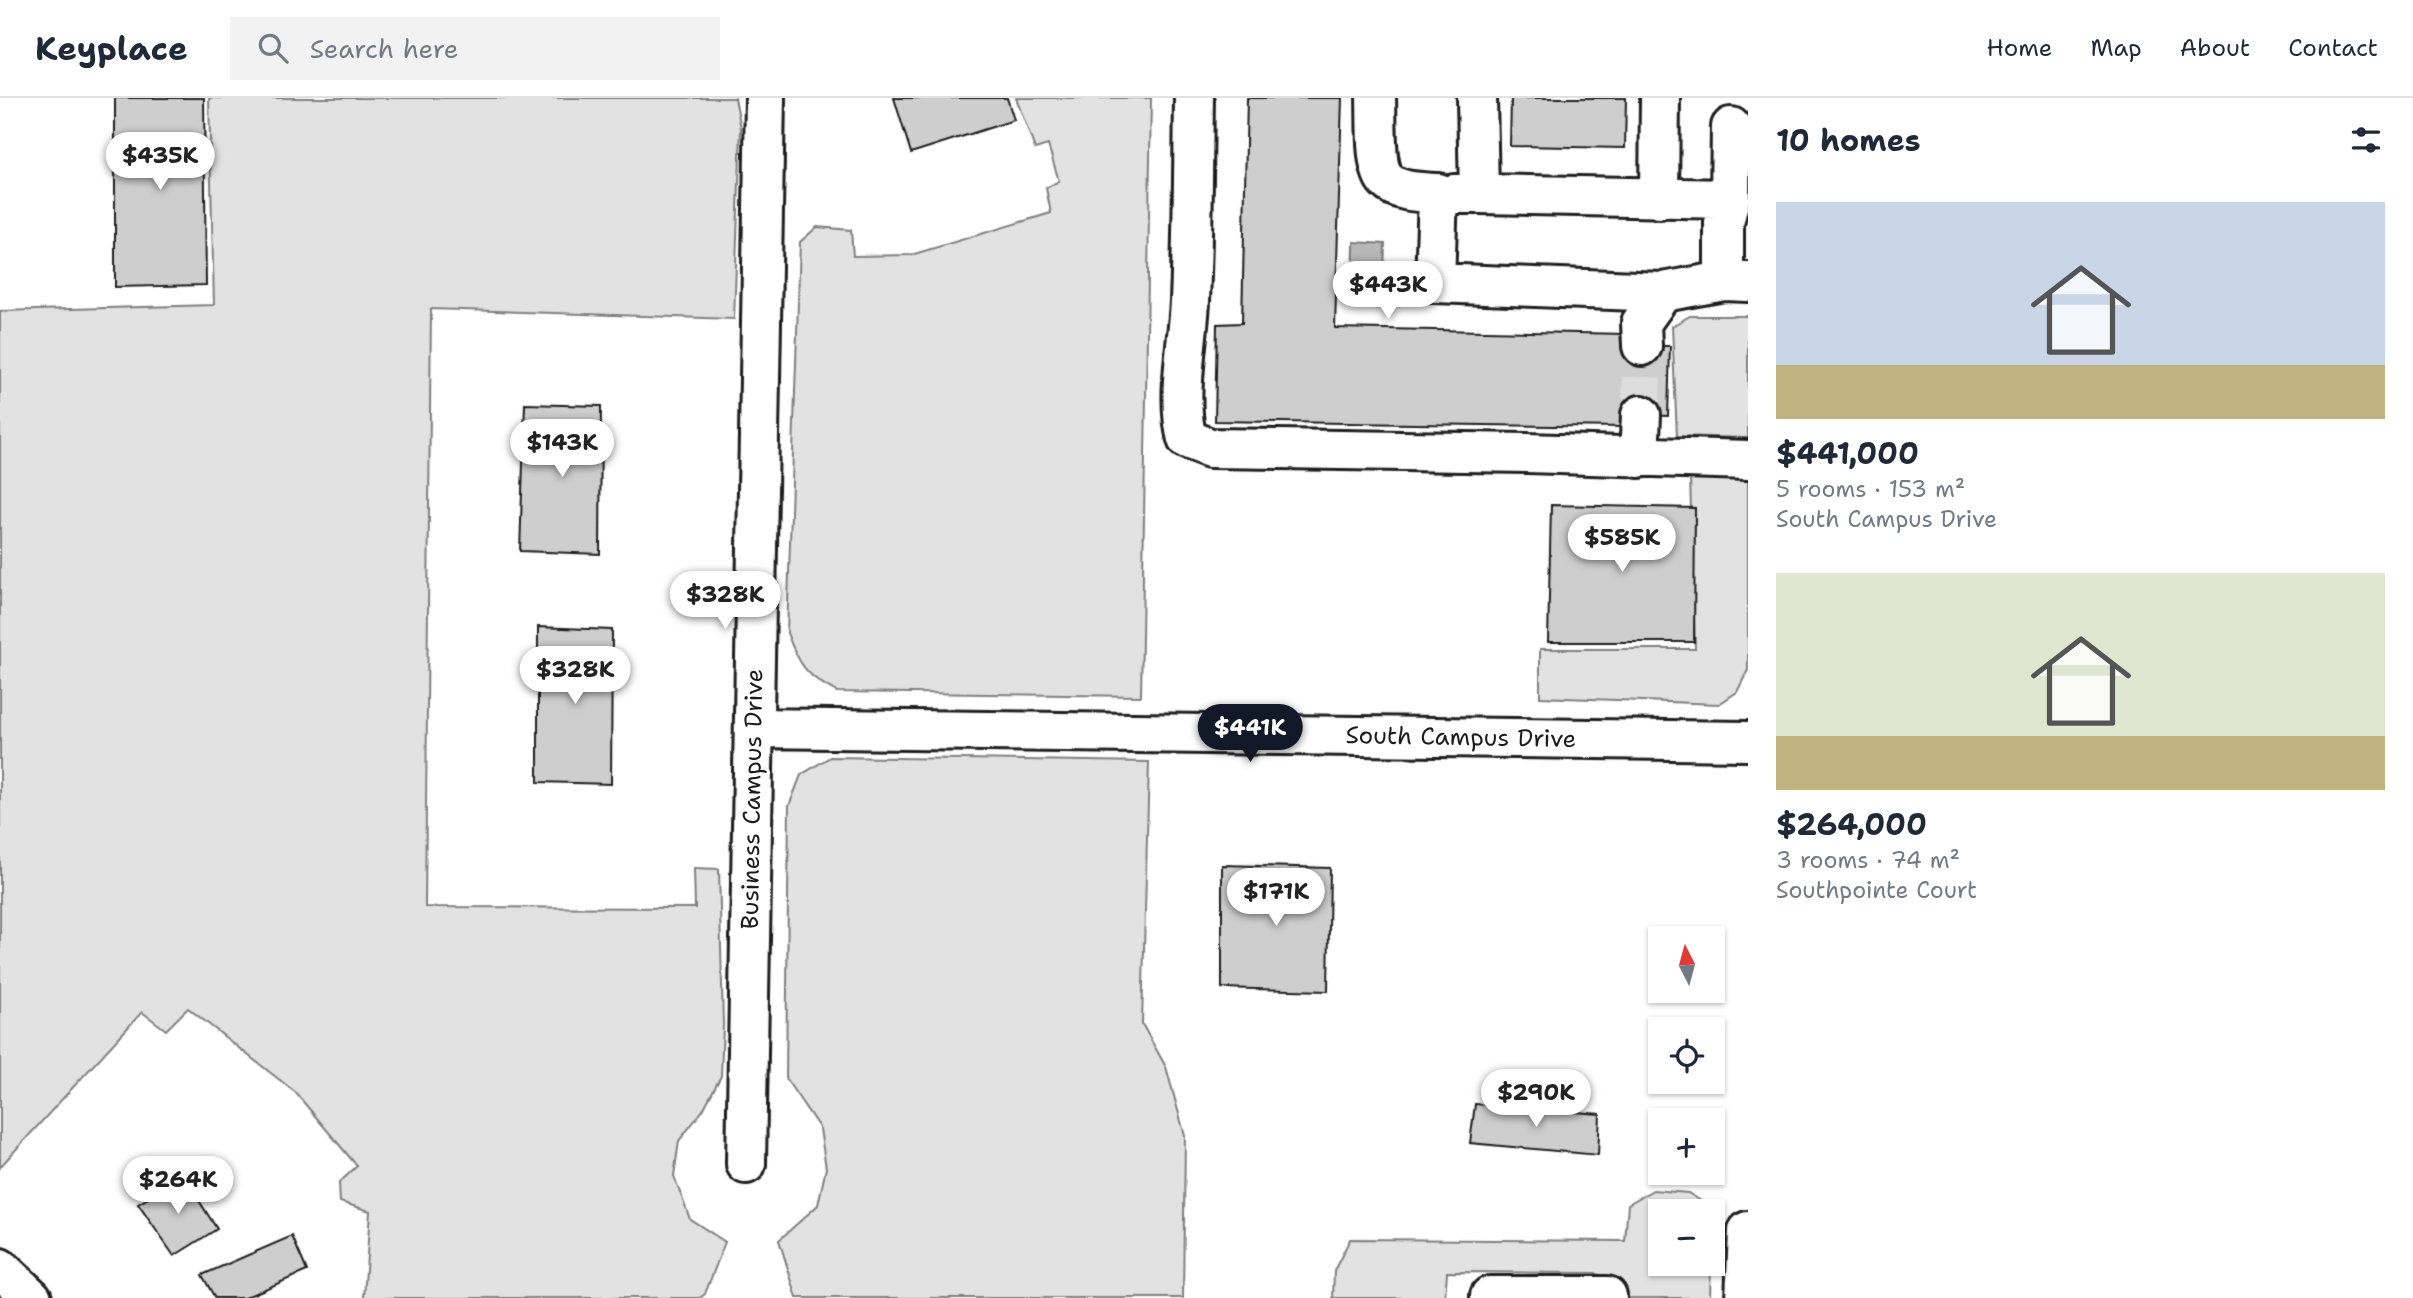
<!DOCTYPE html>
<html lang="en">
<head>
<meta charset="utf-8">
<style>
	body { margin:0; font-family:"Shantell Sans",sans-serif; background:#f2f2f3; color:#1f2937; height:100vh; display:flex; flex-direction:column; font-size:26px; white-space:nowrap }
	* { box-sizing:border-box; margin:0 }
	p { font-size:23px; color:#747a83 }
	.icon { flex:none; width:38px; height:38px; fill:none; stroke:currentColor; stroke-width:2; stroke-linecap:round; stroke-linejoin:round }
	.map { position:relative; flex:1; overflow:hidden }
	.sheet { display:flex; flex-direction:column; background:#fff; width:665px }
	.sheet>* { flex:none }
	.needle { width:46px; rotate:354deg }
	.tools { position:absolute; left:1648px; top:828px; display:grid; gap:14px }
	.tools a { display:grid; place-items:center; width:77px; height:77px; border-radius:0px; background:#fff; box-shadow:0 2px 5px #0004; font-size:35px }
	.price { position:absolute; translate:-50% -60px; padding:0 16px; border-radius:24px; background:#fff; color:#222; font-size:23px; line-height:46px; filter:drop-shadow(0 2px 4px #0008) }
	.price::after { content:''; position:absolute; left:50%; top:42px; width:21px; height:16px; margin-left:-10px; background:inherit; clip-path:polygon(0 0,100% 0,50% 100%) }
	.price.selected { background:#111827; color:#fff }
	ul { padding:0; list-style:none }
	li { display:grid; align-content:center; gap:14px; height:371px; padding:0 28px }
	li span { display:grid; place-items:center; height:217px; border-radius:0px; color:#555 }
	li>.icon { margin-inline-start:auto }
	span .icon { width:126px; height:126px; fill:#fffc; stroke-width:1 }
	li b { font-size:30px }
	h2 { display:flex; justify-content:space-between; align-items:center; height:84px; padding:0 28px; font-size:30px }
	header { display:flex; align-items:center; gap:42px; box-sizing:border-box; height:98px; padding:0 35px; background:#fff; border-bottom:2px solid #e0e1e3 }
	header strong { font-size:33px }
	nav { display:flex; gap:38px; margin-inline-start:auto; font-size:24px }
	.search { width:490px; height:63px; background:#f2f2f3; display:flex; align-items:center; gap:18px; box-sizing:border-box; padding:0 24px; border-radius:0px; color:#747a83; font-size:26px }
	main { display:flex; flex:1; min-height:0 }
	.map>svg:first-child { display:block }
	.green { fill:#e2e2e2; stroke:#7f7f7f; stroke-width:2 }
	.water { fill:#b8b8b8; stroke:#7a7a7a; stroke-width:2 }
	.building { fill:#cecece; stroke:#1c1c1c; stroke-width:2 }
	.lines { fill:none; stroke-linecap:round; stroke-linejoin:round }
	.minor-tunnel { stroke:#ddd; stroke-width:38; stroke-dasharray:38 19; stroke-linecap:butt }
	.minor-casing { stroke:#1c1c1c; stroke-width:44 }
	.highway-casing { stroke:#1c1c1c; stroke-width:44 }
	.minor { stroke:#fff; stroke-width:38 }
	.highway { stroke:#fff; stroke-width:38 }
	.labels { text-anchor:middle; stroke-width:6; stroke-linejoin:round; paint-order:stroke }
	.street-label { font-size:24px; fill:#1c1c1c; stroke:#fff }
</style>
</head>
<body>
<header>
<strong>Keyplace</strong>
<div class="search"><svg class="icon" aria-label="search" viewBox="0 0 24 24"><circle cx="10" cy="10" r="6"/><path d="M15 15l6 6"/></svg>Search here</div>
<nav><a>Home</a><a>Map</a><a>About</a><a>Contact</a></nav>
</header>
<main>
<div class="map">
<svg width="1748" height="1200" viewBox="0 0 1748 1200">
	<rect width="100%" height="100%" fill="#fff"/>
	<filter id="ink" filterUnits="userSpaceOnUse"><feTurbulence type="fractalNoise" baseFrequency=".0143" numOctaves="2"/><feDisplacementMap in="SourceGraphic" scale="14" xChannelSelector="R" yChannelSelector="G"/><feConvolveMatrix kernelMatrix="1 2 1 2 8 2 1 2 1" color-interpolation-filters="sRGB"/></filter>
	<g filter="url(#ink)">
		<!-- green -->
		<path class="green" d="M 209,0 L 735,0 L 741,30 L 734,221 L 431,211 L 425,809 L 695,810 L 694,770 L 719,771 L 723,927 L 721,978 L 703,1012 L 679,1043 L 674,1078 L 690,1121 L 725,1144 L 705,1196 L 700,1200 L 364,1200 L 370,1113 L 340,1104 L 339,1085 L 357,1068 L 295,994 L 188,910 L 166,932 L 142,914 L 0,1069 L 0,213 L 214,207 Z
			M 1016,0 L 1151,0 L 1141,598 L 837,594 C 807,579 799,567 787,535 L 800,144 L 817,129 L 851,132 L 853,158 L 911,157 L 1051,115 L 1046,90 L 1059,83 L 1048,47 L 1035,51 Z
			M 1690,218 L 1748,218 L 1748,340 L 1677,338 L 1672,228 Z
			M 1690,378 L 1748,381 L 1748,572 L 1737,594 L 1719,606 L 1540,599 L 1540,551 L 1695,551 Z
			M 830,659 L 1149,664 L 1142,926 L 1166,969 L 1185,1038 L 1183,1200 L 797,1200 L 779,1142 L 818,1107 L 826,1070 L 820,1031 L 786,981 L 789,708 L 801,677 Z
			M 1653,1092 L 1688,1095 L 1714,1111 L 1713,1120 L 1713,1113 L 1661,1113 L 1661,1166 L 1711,1166 L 1710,1200 L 1627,1200 L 1626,1195 L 1596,1175 L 1447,1174 L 1445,1200 L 1333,1200 L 1334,1173 L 1350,1141 L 1625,1143 L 1628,1106 Z"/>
		<!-- water -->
		<path class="water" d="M 1354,144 L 1385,146 L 1383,210 L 1353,209 Z"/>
		<!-- building -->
		<path class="building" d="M 115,0 L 204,0 L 206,187 L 115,189 Z
			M 894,0 L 1007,0 L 1014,22 L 911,55 Z
			M 1247,0 L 1342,0 L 1335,230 L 1627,236 L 1642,248 L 1670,248 L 1668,318 L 1641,317 L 1625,329 L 1215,323 L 1217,226 L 1242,225 Z
			M 1511,0 L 1626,0 L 1625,50 L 1510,48 Z
			M 525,306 L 601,308 L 600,456 L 520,453 Z
			M 1551,407 L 1695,410 L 1694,544 L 1548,544 Z
			M 538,529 L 612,532 L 611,686 L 538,684 Z
			M 1222,767 L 1330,770 L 1328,893 L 1222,890 Z
			M 1475,1006 L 1600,1016 L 1598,1057 L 1470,1045 Z
			M 184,1079 L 217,1131 L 174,1158 L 138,1106 Z
			M 292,1138 L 307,1173 L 244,1200 L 215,1200 L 202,1177 Z"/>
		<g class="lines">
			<!-- minor-tunnel -->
			<path class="minor-tunnel" d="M 1641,317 L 1642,248"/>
			<!-- minor casing -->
			<g class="minor-casing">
				<path id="minor" d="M 1194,0 C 1193,67 1193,135 1190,203 C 1188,245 1176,300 1187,341 L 1210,350 L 1527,355 L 1748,362
					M 1376,0 C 1377,17 1374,70 1386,82 C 1398,95 1421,94 1438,95 L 1435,185 L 1663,194 L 1724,183 L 1748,184
					M 1454,96 L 1479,96 L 1477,0
					M 1479,96 L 1730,101 L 1731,29
					M 1659,101 L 1660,0
					M 1724,183 L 1724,125 L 1730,101
					M 1642,248 L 1641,225 L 1663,194
					M 1639,360 L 1641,317
					M 754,630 L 1748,643
					M 746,1066 L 765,0
					M 0,1170 L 32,1200
					M 1490,1200 L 1490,1198 L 1607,1198 L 1607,1200"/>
			</g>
			<!-- highway casing -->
			<g class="highway-casing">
				<path id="highway" d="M 1745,1200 L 1748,1133"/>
			</g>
			<!-- minor -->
			<use href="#minor" class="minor"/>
			<!-- highway -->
			<use href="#highway" class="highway"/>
		</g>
	</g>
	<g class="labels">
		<!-- street labels -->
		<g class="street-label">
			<text transform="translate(1461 639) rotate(1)" y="8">South Campus Drive</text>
			<text transform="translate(752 701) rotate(-89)" y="8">Business Campus Drive</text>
		</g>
	</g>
</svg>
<div class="tools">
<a><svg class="needle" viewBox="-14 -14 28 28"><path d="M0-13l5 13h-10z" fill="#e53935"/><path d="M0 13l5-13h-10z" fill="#747a83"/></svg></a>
<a><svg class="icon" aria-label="locate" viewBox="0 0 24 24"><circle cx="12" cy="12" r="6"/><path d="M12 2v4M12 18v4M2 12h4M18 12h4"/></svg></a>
<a>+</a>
<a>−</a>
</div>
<b class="price" style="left:160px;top:94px">$435K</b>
<b class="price" style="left:1388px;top:223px">$443K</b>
<b class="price" style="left:562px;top:381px">$143K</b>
<b class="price" style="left:1622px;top:476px">$585K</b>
<b class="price" style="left:725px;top:533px">$328K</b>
<b class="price" style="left:575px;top:608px">$328K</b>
<b class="price selected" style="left:1250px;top:666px">$441K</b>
<b class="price" style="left:1276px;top:830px">$171K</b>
<b class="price" style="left:1536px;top:1031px">$290K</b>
<b class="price" style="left:178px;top:1118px">$264K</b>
</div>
<section class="sheet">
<h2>10 homes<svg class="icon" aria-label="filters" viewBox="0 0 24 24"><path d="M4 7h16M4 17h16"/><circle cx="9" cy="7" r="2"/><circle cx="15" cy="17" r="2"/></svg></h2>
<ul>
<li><span style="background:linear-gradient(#c9d6e8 75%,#c2b280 0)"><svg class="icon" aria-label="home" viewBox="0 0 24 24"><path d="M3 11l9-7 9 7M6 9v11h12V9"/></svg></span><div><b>$441,000</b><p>5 rooms · 153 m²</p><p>South Campus Drive</p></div></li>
<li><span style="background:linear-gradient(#dfe7d0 75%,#c2b280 0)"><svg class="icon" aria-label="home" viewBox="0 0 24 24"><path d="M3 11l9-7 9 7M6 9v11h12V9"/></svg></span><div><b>$264,000</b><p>3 rooms · 74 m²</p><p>Southpointe Court</p></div></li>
</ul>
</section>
</main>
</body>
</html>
